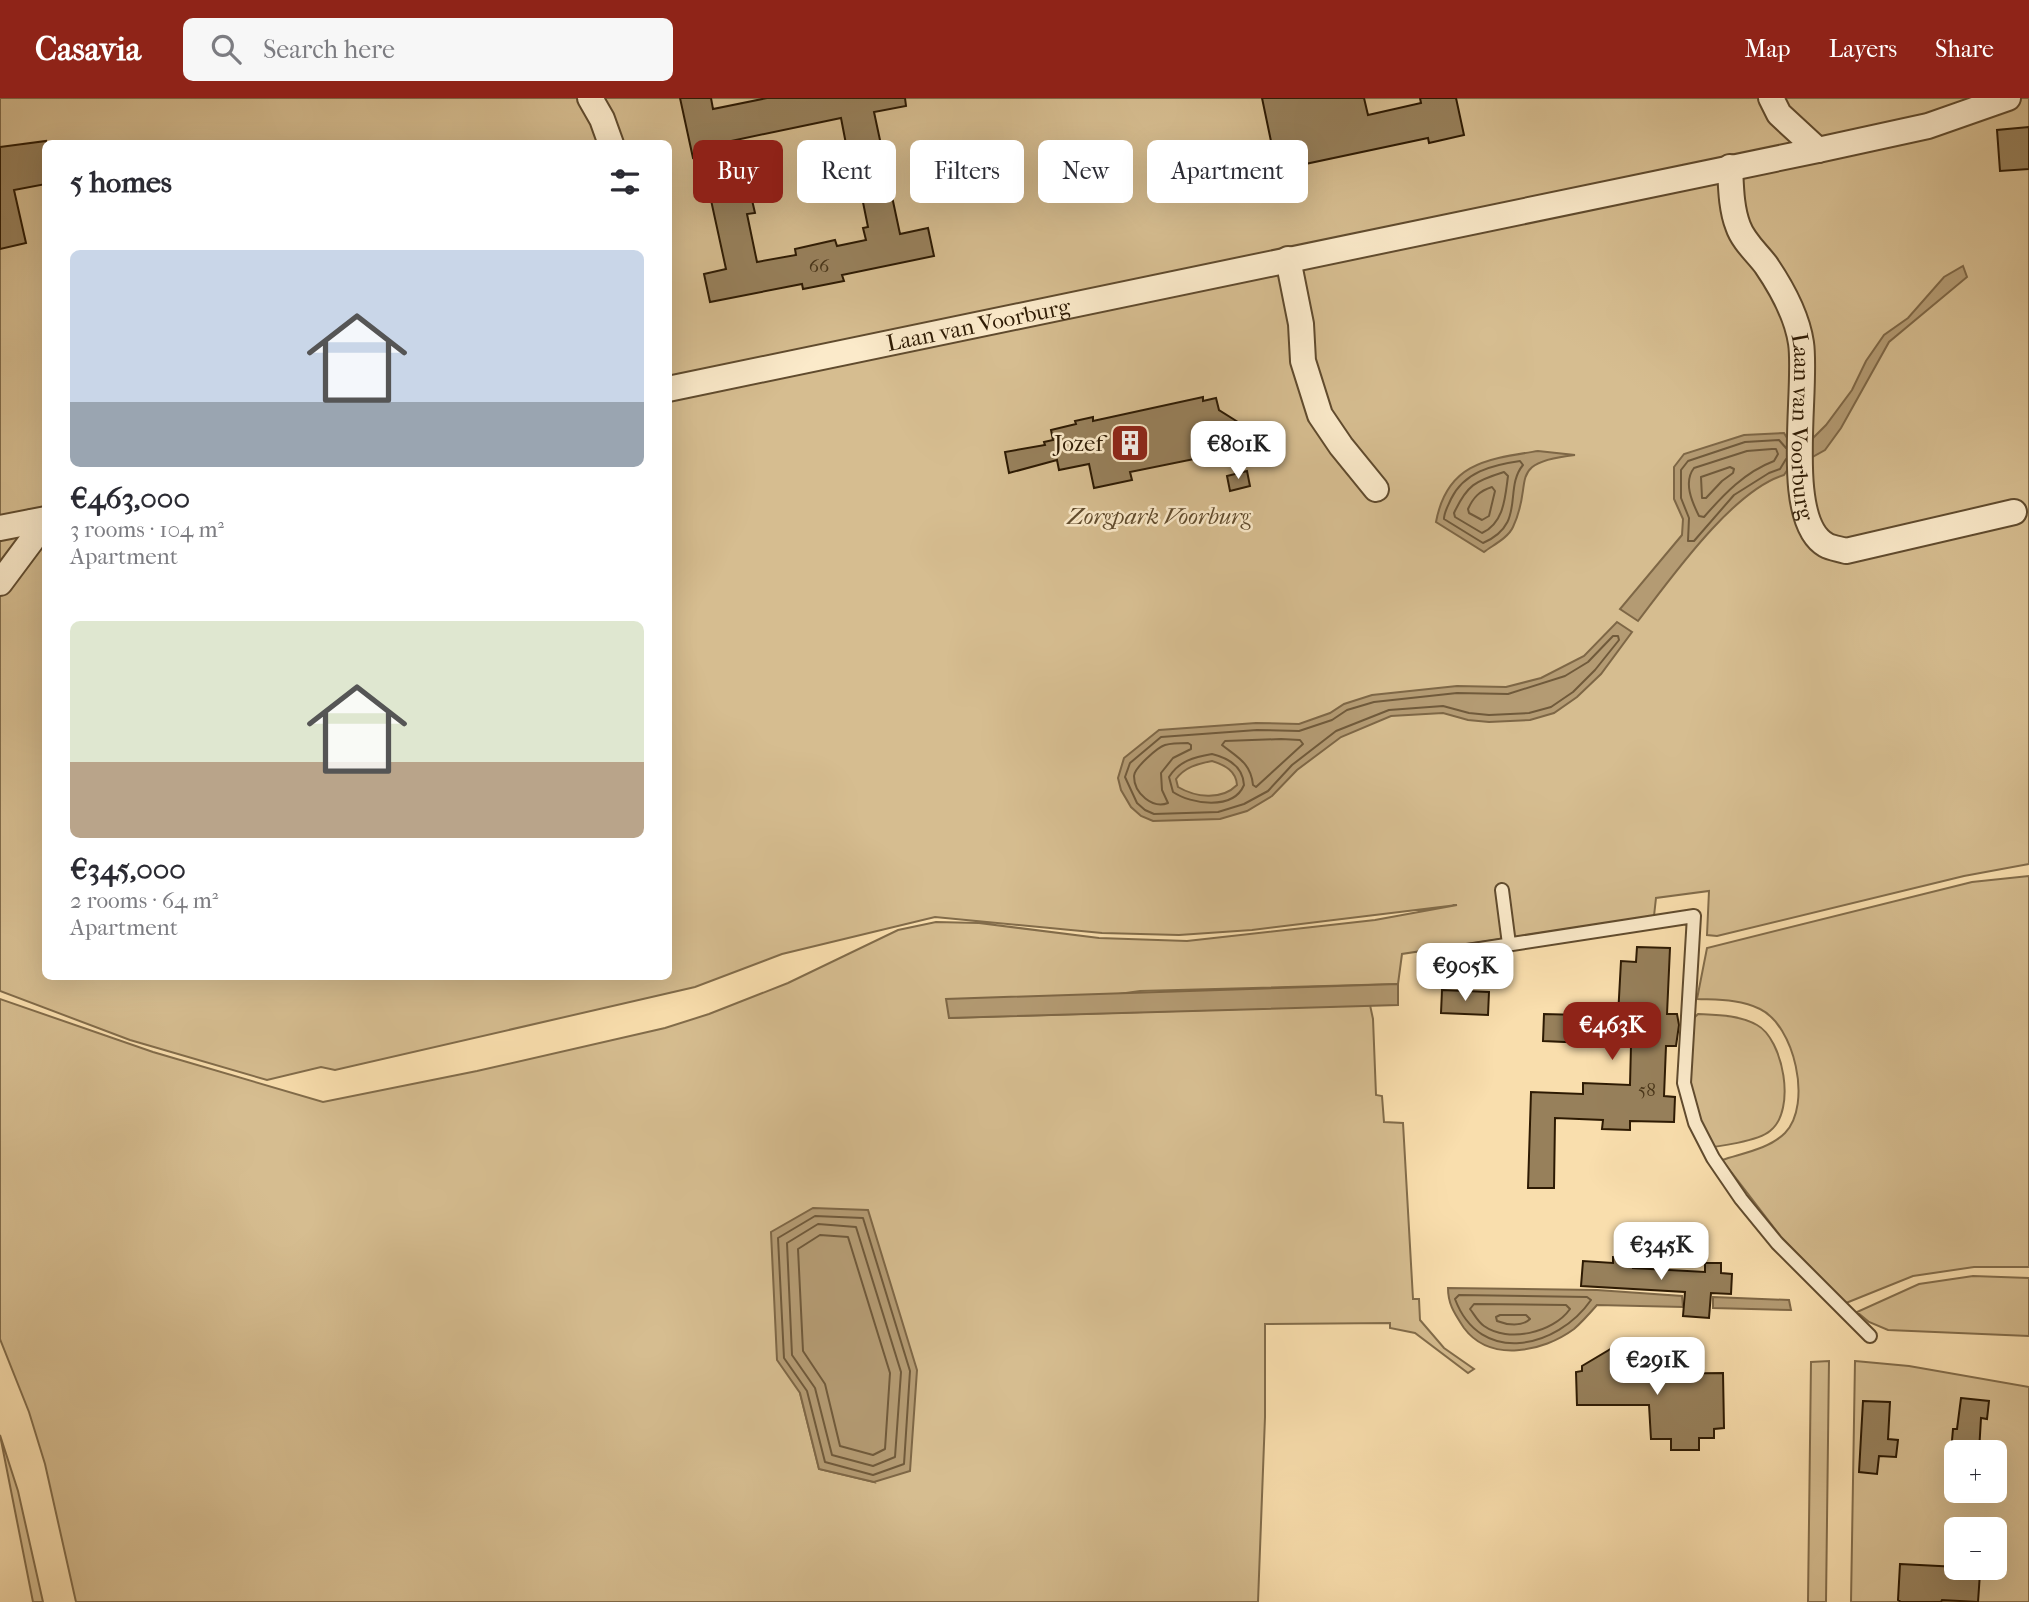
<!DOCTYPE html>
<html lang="en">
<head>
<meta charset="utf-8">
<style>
	body { margin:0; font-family:"IM FELL French Canon",serif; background:#f7f7f7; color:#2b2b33; height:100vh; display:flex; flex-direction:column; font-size:26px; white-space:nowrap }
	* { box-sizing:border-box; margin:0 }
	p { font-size:23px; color:#7c7c81 }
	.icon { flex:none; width:38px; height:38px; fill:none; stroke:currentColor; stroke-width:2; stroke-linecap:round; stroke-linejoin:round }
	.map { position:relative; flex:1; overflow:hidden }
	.drawer { position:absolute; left:42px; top:42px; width:630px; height:840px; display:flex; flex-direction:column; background:#fff; border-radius:10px; box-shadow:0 7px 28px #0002 }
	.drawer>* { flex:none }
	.guide { position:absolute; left:693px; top:42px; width:665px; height:63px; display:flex; gap:14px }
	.fabs { position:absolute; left:1944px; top:1342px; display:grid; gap:14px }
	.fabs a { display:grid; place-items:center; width:63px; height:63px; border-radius:10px; background:#fff; box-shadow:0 7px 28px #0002; font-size:35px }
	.price { position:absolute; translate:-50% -60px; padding:0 16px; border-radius:14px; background:#fff; color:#222; font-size:23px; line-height:46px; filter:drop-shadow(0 2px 4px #0008) }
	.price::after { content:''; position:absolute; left:50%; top:42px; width:21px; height:16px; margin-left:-10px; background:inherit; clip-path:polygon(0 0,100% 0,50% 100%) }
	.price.active { background:#8f2418; color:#fff }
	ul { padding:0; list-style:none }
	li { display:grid; align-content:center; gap:14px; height:371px; padding:0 28px }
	li span { display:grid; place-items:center; height:217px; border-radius:10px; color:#555 }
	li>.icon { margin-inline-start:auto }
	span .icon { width:126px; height:126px; fill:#fffc; stroke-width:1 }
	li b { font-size:30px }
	h2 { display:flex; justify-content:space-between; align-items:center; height:84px; padding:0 28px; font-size:30px }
	.pill { padding:0 24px; border-radius:10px; background:#fff; box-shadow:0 7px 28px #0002; font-size:24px; line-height:63px }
	.pill.active { background:#8f2418; color:#fff }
	header { display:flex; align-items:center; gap:42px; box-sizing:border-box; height:98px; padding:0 35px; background:#8f2418; color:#fff }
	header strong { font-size:33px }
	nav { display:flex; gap:38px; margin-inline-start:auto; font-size:24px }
	.search { width:490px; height:63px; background:#f7f7f7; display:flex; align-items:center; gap:18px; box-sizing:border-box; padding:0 24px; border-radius:10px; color:#7c7c81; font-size:26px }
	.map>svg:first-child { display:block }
	.green { fill:#d6bd90; stroke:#826c4a; stroke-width:2; fill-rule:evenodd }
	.water { fill:#b49b73; stroke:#7e6746; stroke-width:2; fill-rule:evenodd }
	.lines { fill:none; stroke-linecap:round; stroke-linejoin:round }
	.shore { stroke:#705a3b; stroke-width:2 }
	.building { fill:#97805b; stroke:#2d1a03; stroke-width:2; fill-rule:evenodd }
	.service-casing { stroke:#604b2e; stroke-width:16 }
	.minor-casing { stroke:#604b2e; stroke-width:28 }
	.service { stroke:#fbeaca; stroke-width:12 }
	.minor { stroke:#fbeaca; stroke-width:24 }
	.labels { text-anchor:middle; stroke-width:5; stroke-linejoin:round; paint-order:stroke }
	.number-label { font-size:19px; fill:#483419 }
	.street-label { font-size:23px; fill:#2d1a03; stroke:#fbeaca }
	.poi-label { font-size:23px; fill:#2d1a03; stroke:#fbeaca; text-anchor:end }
	.park-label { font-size:23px; font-style:italic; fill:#604b2d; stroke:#fbeaca }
</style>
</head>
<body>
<header>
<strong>Casavia</strong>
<div class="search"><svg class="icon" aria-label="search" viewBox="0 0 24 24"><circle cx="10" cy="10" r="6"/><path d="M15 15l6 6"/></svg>Search here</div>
<nav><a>Map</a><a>Layers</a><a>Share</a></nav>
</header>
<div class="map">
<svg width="2029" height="1504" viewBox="0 0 2029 1504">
	<rect width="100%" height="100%" fill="#f9dead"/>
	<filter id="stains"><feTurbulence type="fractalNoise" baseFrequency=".00286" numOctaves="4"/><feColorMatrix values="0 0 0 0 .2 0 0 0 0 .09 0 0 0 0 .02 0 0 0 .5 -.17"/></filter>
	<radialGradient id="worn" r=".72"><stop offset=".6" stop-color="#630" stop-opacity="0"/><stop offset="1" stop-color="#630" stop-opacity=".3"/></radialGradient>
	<!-- green -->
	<path class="green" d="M 0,0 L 2029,0 L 2029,766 L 1964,778 L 1717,838 L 1707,837 L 1709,793 L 1656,800 L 1654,818 L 1402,856 L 1398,886 L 1140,893 L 949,920 L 1370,907 L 1373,921 L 1376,997 L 1382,998 L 1384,1024 L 1403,1025 L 1413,1201 L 1419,1201 L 1420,1222 L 1444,1250 L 1474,1271 L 1468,1275 L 1415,1235 L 1390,1230 L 1390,1225 L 1265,1226 L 1265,1319 L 1258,1504 L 76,1504 L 45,1366 L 29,1314 L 0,1241 L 0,901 L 153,954 L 323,1004 L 477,973 L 665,930 L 709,916 L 788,885 L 898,832 L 936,824 L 979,825 L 1099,840 L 1187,843 L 1375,822 L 1457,807 L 1252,832 L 1179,837 L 1102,835 L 935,819 L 782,856 L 695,889 L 335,972 L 321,969 L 267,982 L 130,942 L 0,893 ZM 46,46 L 668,46 L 668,878 L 46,878 ZM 800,1295 L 874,1384 L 819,1371 Z
		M 2029,778 L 2029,1169 L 1974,1169 L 1913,1178 L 1846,1205 L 1781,1139 L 1722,1062 C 1743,1055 1769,1051 1785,1035 C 1813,1006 1794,927 1760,911 C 1740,901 1718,902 1697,901 L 1707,850 L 1972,784 Z
		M 1698,916 C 1718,917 1739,917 1757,927 C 1783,941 1797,1012 1770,1033 C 1758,1043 1718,1049 1702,1050 L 1686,972 L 1694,920 Z
		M 1973,1178 L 2029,1180 L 2029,1238 L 1888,1232 L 1869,1224 L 1857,1214 L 1919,1186 Z
		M 1829,1263 L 1826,1504 L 1808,1504 L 1811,1264 Z
		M 1855,1263 L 1909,1268 L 2029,1289 L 2029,1504 L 1851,1504 ZM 1956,1354 L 1995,1354 L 1995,1393 L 1956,1393 ZM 1956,1432 L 1995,1432 L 1995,1470 L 1956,1470 Z
		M 0,1337 L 18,1393 L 43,1504 L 33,1504 Z"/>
	<!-- water -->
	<path class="water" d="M 1963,168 L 1967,179 L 1889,244 L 1841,330 L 1825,352 L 1807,362 L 1792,365 L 1784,377 C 1733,392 1671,480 1638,523 L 1620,511 L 1682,437 L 1683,421 L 1674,401 L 1674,369 L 1684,356 L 1744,337 L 1784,335 L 1792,348 L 1809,344 L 1826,327 L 1852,292 L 1866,263 L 1884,237 L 1908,220 L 1944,179 Z
		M 1538,353 L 1575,357 C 1504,365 1535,383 1513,429 C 1508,440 1493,447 1484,454 L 1436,424 C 1447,365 1487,361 1538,353 Z
		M 1617,524 L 1632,534 L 1601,576 L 1577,599 L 1554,615 L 1530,622 L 1489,624 L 1468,622 L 1443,615 L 1391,618 L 1341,639 L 1297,672 L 1272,698 L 1247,713 L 1220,721 L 1153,723 L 1141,718 L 1131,709 L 1121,692 L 1118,680 L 1124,660 L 1159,632 L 1256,625 L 1299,626 L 1330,615 L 1344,606 L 1372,597 L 1457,588 L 1506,589 L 1541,580 L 1584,558 ZM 1212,663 C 1225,667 1236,673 1237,687 C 1221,703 1195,699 1178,689 L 1176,681 C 1185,669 1197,666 1212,663 Z
		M 1398,886 L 1398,907 L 949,920 L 946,901 Z
		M 813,1110 L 868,1112 L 917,1272 L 910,1373 L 874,1384 L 819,1371 L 800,1295 L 777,1262 L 771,1134 Z
		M 1448,1190 L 1597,1192 L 1682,1198 L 1683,1209 L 1597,1207 C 1590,1215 1582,1224 1574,1231 C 1543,1254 1490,1265 1464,1230 C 1455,1216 1448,1207 1448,1190 Z
		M 1713,1199 L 1789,1202 L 1791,1212 L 1713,1210 Z"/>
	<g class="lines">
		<!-- shore -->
		<path class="shore" d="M 1786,350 L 1779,342 L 1745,344 L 1688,363 L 1681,372 L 1681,400 L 1689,420 L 1688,443 L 1694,443 L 1734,397 L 1769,375 L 1780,371 L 1786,361
			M 1772,351 L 1776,351 L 1778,356 L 1774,363 C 1745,374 1724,396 1704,419 L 1699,418 C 1692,404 1683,384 1694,370 L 1747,353 Z
			M 1520,363 L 1523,367 C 1503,391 1527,426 1483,445 L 1444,421 C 1444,414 1448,408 1451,401 C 1464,374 1492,367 1520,363 Z
			M 1730,369 L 1734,371 L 1733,375 L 1722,383 L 1706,400 L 1702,400 L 1701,379 Z
			M 1504,374 L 1508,378 C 1505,400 1504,425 1482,435 L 1455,419 L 1454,415 C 1467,387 1475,383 1504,374 Z
			M 1492,389 L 1495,393 L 1489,418 L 1482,422 L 1469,415 L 1468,411 C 1473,400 1479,393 1492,389 Z
			M 1613,538 L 1618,538 L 1619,542 L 1595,572 L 1573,594 L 1551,609 L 1529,615 L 1489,617 L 1469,615 L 1443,608 L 1389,612 L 1336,633 L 1292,667 L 1268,693 L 1244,706 L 1218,714 L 1154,716 L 1145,712 L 1137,705 L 1125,679 L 1130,665 L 1161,639 L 1257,632 L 1299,633 L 1332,622 L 1347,612 L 1374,604 L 1457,595 L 1508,596 L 1565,578 L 1588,564 Z
			M 1281,641 L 1300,642 L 1303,646 L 1256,689 L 1253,687 C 1251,665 1237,659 1222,647 L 1225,643 Z
			M 1188,645 L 1191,647 L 1191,651 L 1173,660 L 1161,675 L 1162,692 L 1168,705 C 1153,711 1134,696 1134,678 C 1134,670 1158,649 1165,647 C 1172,645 1181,645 1188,645 Z
			M 1212,656 C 1228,660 1243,668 1244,687 C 1233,713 1191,706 1173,694 L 1169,679 C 1179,663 1194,659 1212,656 Z
			M 815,1118 L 863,1120 L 910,1273 L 904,1366 L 873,1377 L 825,1364 L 807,1293 L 784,1260 L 778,1140 Z
			M 818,1126 L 856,1129 L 901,1274 L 895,1359 L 873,1368 L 832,1357 L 815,1290 L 792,1257 L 787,1145 Z
			M 820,1137 L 848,1139 L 890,1275 L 885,1351 L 873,1357 L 840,1348 L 825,1286 L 803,1253 L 798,1151 Z
			M 1459,1197 L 1587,1199 L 1591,1202 C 1557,1251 1480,1268 1455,1201 Z
			M 1474,1206 L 1566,1207 L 1570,1211 C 1553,1235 1508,1245 1484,1228 C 1478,1224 1474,1216 1470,1211 Z
			M 1500,1217 L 1526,1217 L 1530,1221 C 1522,1229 1507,1227 1497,1223 L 1496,1219 Z"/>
	</g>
	<!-- building -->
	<path class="building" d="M 680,0 L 711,0 L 713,11 L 767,0 L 905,0 L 906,8 L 874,14 L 900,136 L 928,130 L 934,158 L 842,177 L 844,183 L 803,191 L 802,186 L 710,204 L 704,176 L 726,171 L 704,70 L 700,70 L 698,59 L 693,60 ZM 841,20 L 846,46 L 851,45 L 868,129 L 863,130 L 866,142 L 837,148 L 835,142 L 795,151 L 796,157 L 757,164 L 747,116 L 755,115 L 749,89 L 742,91 L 731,43 Z
		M 1262,0 L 1364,0 L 1368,17 L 1421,5 L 1420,0 L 1456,0 L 1464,37 L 1429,45 L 1428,40 L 1277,72 Z
		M 2029,29 L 2029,71 L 2000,73 L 1997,32 Z
		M 46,43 L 46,86 L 14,92 L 26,145 L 0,151 L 0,49 Z
		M 1203,299 L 1203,303 L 1216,300 L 1219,312 L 1238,324 L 1240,333 L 1235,341 L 1212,346 L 1214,357 L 1130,374 L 1132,382 L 1094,390 L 1089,366 L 1059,372 L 1057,362 L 1009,375 L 1005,354 L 1045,347 L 1044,344 L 1053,342 L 1051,332 L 1076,326 L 1075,323 L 1093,319 L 1093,323 Z
		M 1247,373 L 1250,388 L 1230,393 L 1227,378 Z
		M 1637,849 L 1670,850 L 1667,916 L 1677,916 L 1679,927 L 1676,948 L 1666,948 L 1664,998 L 1675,999 L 1674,1024 L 1630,1023 L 1630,1032 L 1602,1031 L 1603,1022 L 1555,1020 L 1554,1090 L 1528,1090 L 1531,994 L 1583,996 L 1583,985 L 1630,987 L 1631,947 L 1543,943 L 1544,916 L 1618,918 L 1621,863 L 1636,864 Z
		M 1442,892 L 1489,894 L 1488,917 L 1441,915 Z
		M 1613,1159 L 1634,1161 L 1633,1170 L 1705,1174 L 1705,1165 L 1721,1165 L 1721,1175 L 1732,1176 L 1731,1196 L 1711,1195 L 1709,1220 L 1683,1218 L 1685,1194 L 1581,1188 L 1583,1163 L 1613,1165 Z
		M 1614,1249 L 1631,1249 L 1631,1273 L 1637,1273 L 1637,1276 L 1723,1275 L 1724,1330 L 1714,1331 L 1714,1340 L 1699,1340 L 1699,1352 L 1671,1352 L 1671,1341 L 1651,1341 L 1649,1307 L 1577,1307 L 1576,1274 L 1582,1273 L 1582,1268 Z
		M 1961,1300 L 1989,1303 L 1987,1321 L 1981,1320 L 1979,1354 L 1951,1354 L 1953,1331 L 1957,1331 Z
		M 1863,1303 L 1890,1304 L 1888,1341 L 1898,1342 L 1896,1359 L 1879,1358 L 1877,1376 L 1859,1374 Z
		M 1900,1466 L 1977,1470 L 1976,1474 L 1980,1475 L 1978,1504 L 1942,1502 L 1941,1504 L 1901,1504 L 1898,1502 Z"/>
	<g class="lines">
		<!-- service casing -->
		<g class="service-casing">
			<path id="service" d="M 1502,792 L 1509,846
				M 1428,859 L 1694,818 L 1684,985 L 1695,1025 L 1713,1060 L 1741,1101 L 1777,1145 L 1870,1238"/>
		</g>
		<!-- minor casing -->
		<g class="minor-casing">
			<g id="minor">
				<path d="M 590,0 L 602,21 L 611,46"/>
				<path d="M 1771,0 L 1779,16 L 1818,52"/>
				<path id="s1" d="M 1730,69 C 1731,88 1731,110 1738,128 C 1743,143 1757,155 1766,167 C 1781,189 1797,218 1801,245 C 1808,290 1782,422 1826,447 C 1831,450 1840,451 1846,453 L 2014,414"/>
				<path d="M 1288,161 L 1301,226 L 1303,263 L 1320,317 L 1341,348 L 1376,391"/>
				<path id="s2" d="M 668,291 L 1818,52 L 1928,28 L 2008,0"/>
				<path d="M 0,430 L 46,421"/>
				<path d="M 0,485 L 35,438 L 32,424"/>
			</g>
		</g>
		<!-- service -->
		<use href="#service" class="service"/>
		<!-- minor -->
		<use href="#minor" class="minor"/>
	</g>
	<!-- icons -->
	<defs>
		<g id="building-square" transform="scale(2.0125)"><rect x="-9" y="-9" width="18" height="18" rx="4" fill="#8f2418" stroke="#fbeaca"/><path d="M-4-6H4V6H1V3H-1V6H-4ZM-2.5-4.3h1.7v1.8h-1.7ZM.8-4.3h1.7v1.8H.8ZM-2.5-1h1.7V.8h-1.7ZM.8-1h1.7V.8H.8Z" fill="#fff"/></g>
	</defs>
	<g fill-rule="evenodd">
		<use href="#building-square" x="1130" y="345"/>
	</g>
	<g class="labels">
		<!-- number labels -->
		<g class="number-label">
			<text x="819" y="174">66</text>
			<text x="1647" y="998">58</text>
		</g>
		<!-- street labels -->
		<g class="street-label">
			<text dy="8" stroke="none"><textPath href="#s2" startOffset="317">Laan van Voorburg</textPath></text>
			<text dy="8" stroke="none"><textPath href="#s1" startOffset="278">Laan van Voorburg</textPath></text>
		</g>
		<!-- poi labels -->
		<g class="poi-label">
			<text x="1103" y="353">Jozef</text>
		</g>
		<!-- park labels -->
		<g class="park-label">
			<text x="1159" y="426">Zorgpark Voorburg</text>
		</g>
	</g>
	<rect width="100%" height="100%" filter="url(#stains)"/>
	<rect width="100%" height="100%" fill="url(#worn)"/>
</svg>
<div class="fabs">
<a>+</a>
<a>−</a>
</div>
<b class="price" style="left:1238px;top:383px">€801K</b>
<b class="price" style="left:1465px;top:905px">€905K</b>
<b class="price active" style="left:1612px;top:964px">€463K</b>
<b class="price" style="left:1661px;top:1184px">€345K</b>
<b class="price" style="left:1657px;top:1299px">€291K</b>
<div class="guide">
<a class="pill active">Buy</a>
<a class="pill">Rent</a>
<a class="pill">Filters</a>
<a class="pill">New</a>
<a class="pill">Apartment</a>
</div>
<section class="drawer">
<h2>5 homes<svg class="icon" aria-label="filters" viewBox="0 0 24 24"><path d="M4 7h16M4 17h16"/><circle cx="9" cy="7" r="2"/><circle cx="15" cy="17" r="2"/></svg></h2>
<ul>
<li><span style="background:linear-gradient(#c9d6e8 70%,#9aa5b1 0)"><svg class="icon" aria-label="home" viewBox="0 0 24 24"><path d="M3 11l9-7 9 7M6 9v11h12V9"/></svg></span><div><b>€463,000</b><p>3 rooms · 104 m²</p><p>Apartment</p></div></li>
<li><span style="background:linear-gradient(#dfe7d0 65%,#b9a48a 0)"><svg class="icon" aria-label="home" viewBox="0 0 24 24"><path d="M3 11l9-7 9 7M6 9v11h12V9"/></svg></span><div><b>€345,000</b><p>2 rooms · 64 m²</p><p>Apartment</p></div></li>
</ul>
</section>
</div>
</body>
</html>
